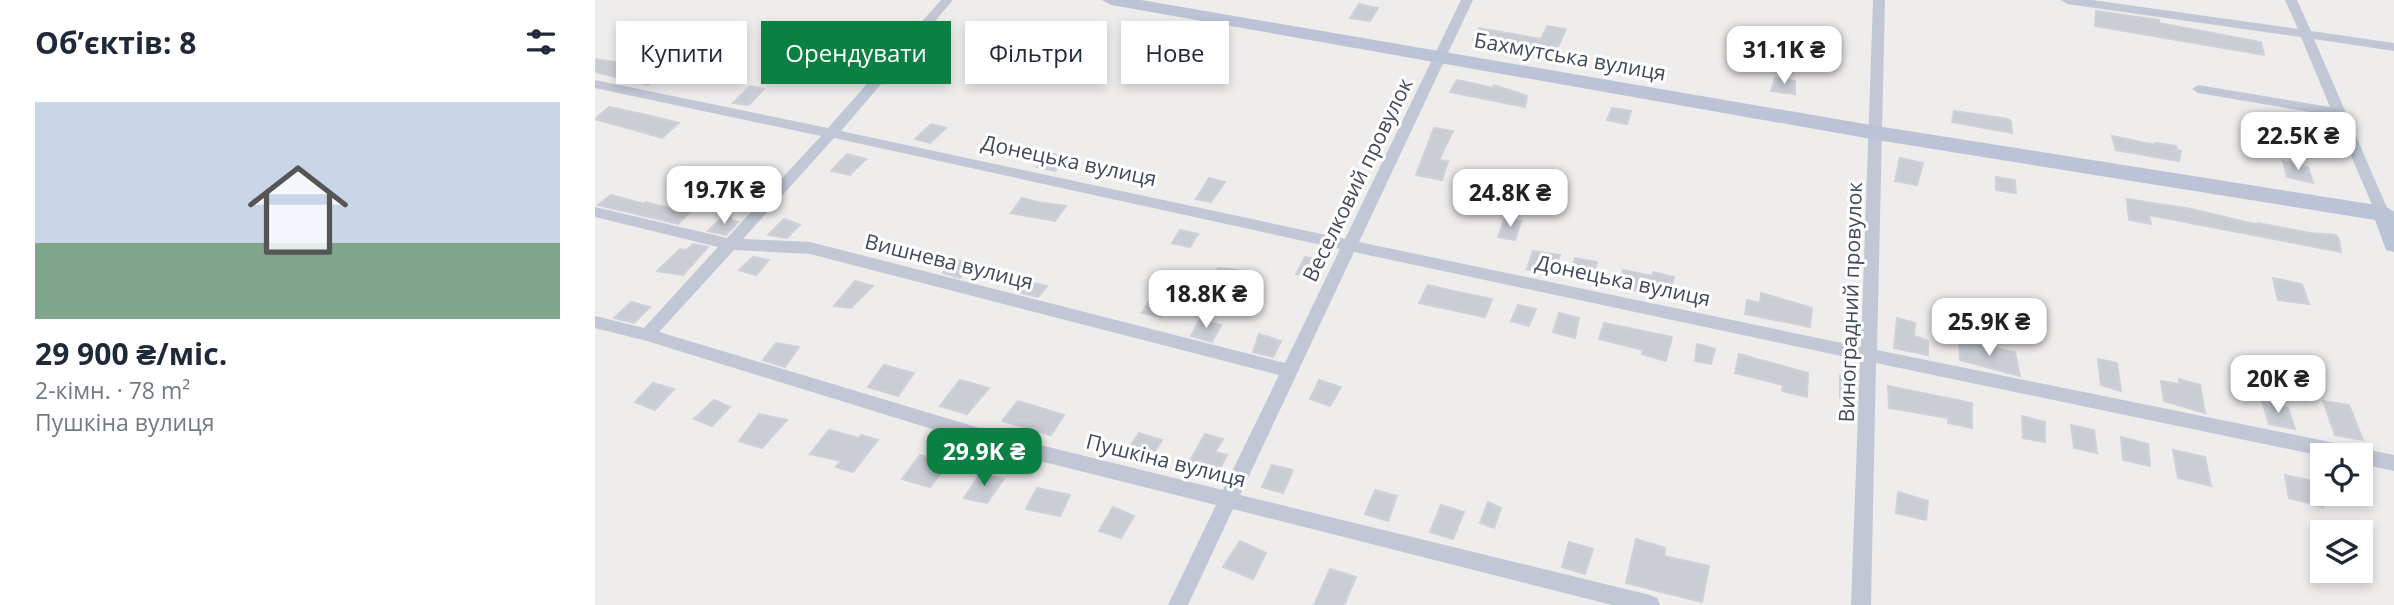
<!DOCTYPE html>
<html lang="uk">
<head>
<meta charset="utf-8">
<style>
	body { margin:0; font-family:"Open Sans",sans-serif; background:#f6f6f7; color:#1f2937; height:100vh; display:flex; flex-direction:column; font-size:26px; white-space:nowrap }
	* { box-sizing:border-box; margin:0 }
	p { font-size:23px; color:#747a83 }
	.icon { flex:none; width:38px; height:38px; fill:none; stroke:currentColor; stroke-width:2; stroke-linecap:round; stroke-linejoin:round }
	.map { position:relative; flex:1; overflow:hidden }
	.side { display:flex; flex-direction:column; background:#fff; width:595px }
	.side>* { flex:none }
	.banner { position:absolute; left:21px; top:21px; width:665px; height:63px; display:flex; gap:14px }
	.fabs { position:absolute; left:1715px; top:443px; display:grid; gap:14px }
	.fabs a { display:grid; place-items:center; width:63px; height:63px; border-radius:0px; background:#fff; box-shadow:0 4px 10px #0003; font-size:35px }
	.price { position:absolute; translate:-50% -60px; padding:0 16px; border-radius:14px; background:#fff; color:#222; font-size:23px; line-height:46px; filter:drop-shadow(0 2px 4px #0008) }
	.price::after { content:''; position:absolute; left:50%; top:42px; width:21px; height:16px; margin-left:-10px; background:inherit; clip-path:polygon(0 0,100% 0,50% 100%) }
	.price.selected { background:#0b8043; color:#fff }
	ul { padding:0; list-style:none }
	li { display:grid; align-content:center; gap:14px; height:371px; padding:0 35px }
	li span { display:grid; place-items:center; height:217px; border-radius:0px; color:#555 }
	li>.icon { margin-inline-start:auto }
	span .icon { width:126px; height:126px; fill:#fffc; stroke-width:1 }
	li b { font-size:30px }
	h2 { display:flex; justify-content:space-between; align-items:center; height:84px; padding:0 35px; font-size:30px }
	.pill { padding:0 24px; border-radius:0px; background:#fff; box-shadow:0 4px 10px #0003; font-size:24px; line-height:63px }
	.pill.selected { background:#0b8043; color:#fff }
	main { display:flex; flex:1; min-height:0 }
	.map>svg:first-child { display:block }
	.building { fill:#cbcdd5; stroke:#d0d0d9; stroke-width:2 }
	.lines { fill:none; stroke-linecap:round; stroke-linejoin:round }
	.street { fill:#c1c7d5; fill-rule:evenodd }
	.secondary { fill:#bdc3d7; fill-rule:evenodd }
	.labels { text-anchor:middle; stroke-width:6; stroke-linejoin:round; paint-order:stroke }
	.street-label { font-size:21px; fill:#434a5b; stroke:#fff }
</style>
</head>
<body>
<main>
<section class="side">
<h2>Об’єктів: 8<svg class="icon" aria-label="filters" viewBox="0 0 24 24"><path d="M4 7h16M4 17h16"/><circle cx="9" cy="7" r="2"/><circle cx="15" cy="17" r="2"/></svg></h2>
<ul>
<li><span style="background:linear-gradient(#c9d6e8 65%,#7fa58c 0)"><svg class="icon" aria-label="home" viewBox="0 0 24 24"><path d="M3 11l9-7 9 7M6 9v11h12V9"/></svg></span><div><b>29 900 ₴/міс.</b><p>2-кімн. · 78 m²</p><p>Пушкіна вулиця</p></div></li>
</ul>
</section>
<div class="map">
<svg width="1799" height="605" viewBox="0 0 1799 605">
	<rect width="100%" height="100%" fill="#efedec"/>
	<!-- building -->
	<path class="building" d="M 764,4 L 783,8 L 775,21 L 755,18 Z
		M 1501,11 L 1564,20 L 1564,23 L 1666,42 L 1669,55 L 1500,26 Z
		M 952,26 L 971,29 L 962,49 L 956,48 L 956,53 L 878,40 L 884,28 L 946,39 Z
		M 285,30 L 310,34 L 279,66 L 262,64 L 286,43 L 274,41 Z
		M 580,38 L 597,40 L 585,56 L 568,53 Z
		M 0,59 L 72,70 L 53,85 L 0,72 Z
		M 1180,78 L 1200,81 L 1200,94 L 1176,91 Z
		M 862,80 L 898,88 L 899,85 L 932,96 L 930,107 L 855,92 Z
		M 155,86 L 169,89 L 154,105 L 138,103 Z
		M 14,107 L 52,115 L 84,123 L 67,138 L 0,119 Z
		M 1017,108 L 1036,111 L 1032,124 L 1012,120 Z
		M 1359,111 L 1413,119 L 1416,122 L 1417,133 L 1357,122 Z
		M 336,124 L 351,128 L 335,143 L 320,139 Z
		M 839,128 L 858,131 L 844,160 L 853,161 L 847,180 L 821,175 Z
		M 1517,136 L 1560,145 L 1560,143 L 1581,146 L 1582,150 L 1586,151 L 1584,161 L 1521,150 Z
		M 454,153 L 472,157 L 460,171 L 442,167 Z
		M 252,154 L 271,159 L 255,175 L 236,171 Z
		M 1305,158 L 1328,163 L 1322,185 L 1300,181 Z
		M 1688,161 L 1713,167 L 1718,183 L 1692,177 Z
		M 160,172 L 179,177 L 164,192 L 144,187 Z
		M 1401,177 L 1420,180 L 1421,193 L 1401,190 Z
		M 614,178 L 630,182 L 616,202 L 601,199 Z
		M 16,195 L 49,204 L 51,202 L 94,213 L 83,224 L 3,205 Z
		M 427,198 L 442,202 L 471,206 L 460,221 L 416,213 Z
		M 1532,199 L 1596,209 L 1664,225 L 1663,223 L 1715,233 L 1741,235 L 1744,240 L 1746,252 L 1554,215 L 1556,224 L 1534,220 Z
		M 132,213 L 138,221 L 143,222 L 131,235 L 113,231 Z
		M 910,218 L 926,221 L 920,240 L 903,237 Z
		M 189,219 L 205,225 L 192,238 L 173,235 Z
		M 585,230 L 603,234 L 595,247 L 577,243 Z
		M 98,244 L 113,247 L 88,275 L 62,271 L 85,249 L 91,250 Z
		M 938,251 L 965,255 L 958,271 L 955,274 L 932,269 Z
		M 158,257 L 174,260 L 161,275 L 144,270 Z
		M 710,257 L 730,261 L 720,279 L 701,274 Z
		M 980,258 L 1002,262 L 997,280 L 975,275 Z
		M 359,259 L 377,264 L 365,278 L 348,273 Z
		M 623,268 L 642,270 L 636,283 L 617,280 Z
		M 1028,270 L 1058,276 L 1058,272 L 1079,277 L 1074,296 L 1023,288 Z
		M 1678,278 L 1707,284 L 1714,304 L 1683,300 Z
		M 260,281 L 278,286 L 256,308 L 239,306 Z
		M 429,281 L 452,286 L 443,297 L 421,292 Z
		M 833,285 L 858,291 L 897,299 L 890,317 L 824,303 Z
		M 559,293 L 578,298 L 566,317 L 547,313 Z
		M 1166,293 L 1217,308 L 1215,327 L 1150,314 L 1152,300 L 1165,303 Z
		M 36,302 L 55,307 L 39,323 L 19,318 Z
		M 923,305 L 941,309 L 934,326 L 916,321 Z
		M 964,313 L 984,318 L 980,338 L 958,332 Z
		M 1302,318 L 1320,323 L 1319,336 L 1333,341 L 1333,355 L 1299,348 Z
		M 605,319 L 626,325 L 617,342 L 596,336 Z
		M 1009,323 L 1077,337 L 1071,361 L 1047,354 L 1048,350 L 1004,339 Z
		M 664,334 L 686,341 L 678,357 L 658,352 Z
		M 1364,341 L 1420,352 L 1425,376 L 1365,360 Z
		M 181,343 L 204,347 L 190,367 L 168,360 Z
		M 1102,344 L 1120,349 L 1116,364 L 1100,361 Z
		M 1144,354 L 1213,373 L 1212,397 L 1187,391 L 1188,385 L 1140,373 Z
		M 1503,359 L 1522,363 L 1526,391 L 1506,385 Z
		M 289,365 L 319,373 L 303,396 L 273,387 Z
		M 1245,376 L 1262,379 L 1261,401 L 1245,398 Z
		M 1584,379 L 1605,385 L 1610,413 L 1569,401 L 1566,381 L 1584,384 Z
		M 365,380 L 394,388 L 372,414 L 345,406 Z
		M 724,380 L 746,387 L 735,406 L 715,399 Z
		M 58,383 L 79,389 L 60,410 L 40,402 Z
		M 1293,386 L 1377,403 L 1377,428 L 1353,423 L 1353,418 L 1294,408 Z
		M 119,400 L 135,407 L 117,426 L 99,419 Z
		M 423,401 L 469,415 L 456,435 L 407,421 Z
		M 1667,401 L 1693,408 L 1700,429 L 1674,424 Z
		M 1728,401 L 1754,405 L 1768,440 L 1740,435 Z
		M 164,414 L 192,420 L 167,448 L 144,441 Z
		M 1427,416 L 1450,422 L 1450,442 L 1428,438 Z
		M 1476,425 L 1499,430 L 1502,453 L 1479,448 Z
		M 234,430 L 264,438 L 266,435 L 283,440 L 258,472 L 241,467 L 246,461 L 215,454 Z
		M 544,433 L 567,440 L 554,461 L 530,454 Z
		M 610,434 L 628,439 L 620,452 L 632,455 L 620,478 L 589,471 Z
		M 1526,437 L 1553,444 L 1555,466 L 1528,460 Z
		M 1578,450 L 1610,457 L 1616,486 L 1583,478 Z
		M 325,455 L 354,463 L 335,487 L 307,479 Z
		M 677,465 L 698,470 L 688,493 L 667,487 Z
		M 385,474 L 409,479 L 392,503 L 369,498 Z
		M 1690,475 L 1719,481 L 1728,507 L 1694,498 Z
		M 442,488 L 475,495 L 465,516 L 431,509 Z
		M 780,490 L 802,496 L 793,521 L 770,514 Z
		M 1303,492 L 1333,501 L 1331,520 L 1301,513 Z
		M 893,502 L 906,508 L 899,528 L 885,523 Z
		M 846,505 L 869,512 L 858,539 L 835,532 Z
		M 518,507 L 539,516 L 526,538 L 504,531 Z
		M 1041,539 L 1070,548 L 1069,556 L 1114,566 L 1107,602 L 1031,583 Z
		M 645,541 L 671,553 L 658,579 L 628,567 Z
		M 974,542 L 998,549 L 990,574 L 967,567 Z
		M 735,569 L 761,577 L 749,605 L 719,605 Z"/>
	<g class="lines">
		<!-- street -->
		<path class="street" d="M 346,0 L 358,0 L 246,131 L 750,239 L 866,0 L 878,0 L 764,242 L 1266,347 L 1278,0 L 1290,0 L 1282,350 L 1799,455 L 1799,471 L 1766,464 L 1766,455 L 1727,456 L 1281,363 L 1276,605 L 1256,605 L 1265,360 L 759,252 L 645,495 L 1055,595 L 1062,598 L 1065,605 L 1017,605 L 638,509 L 593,605 L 573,605 L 621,505 L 421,455 L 52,341 L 0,328 L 0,316 L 49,328 L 123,247 L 0,217 L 0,207 L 132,238 L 226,136 L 0,88 L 0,80 L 233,128 ZM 239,138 L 745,249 L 690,363 L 215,242 L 148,239 ZM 139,250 L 215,254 L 684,375 L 628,490 L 421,439 L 64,332 Z
			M 1466,0 L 1497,0 L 1703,29 L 1690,0 L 1702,0 L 1716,31 L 1799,43 L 1799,51 L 1719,39 L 1793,210 L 1799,211 L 1799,221 L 1783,218 L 1781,214 L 1739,116 L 1603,93 L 1597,89 L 1603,85 L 1735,107 L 1706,37 L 1472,4 Z"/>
		<!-- secondary -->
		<path class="secondary" d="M 507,0 L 546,0 L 1282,126 L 1788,206 L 1795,209 L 1799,215 L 1799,252 L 1791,250 L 1780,220 L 1282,140 L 516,5 Z"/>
	</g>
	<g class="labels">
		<!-- street labels -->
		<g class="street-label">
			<text transform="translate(975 57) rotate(10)" y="7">Бахмутська вулиця</text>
			<text transform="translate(474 161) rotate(12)" y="7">Донецька вулиця</text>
			<text transform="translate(763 180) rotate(-64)" y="7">Веселковий провулок</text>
			<text transform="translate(354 262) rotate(14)" y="7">Вишнева вулиця</text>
			<text transform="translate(1028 281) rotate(12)" y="7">Донецька вулиця</text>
			<text transform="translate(1256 302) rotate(-88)" y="7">Виноградний провулок</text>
			<text transform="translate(571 461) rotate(14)" y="7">Пушкіна вулиця</text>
		</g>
	</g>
</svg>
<div class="fabs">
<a><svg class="icon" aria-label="locate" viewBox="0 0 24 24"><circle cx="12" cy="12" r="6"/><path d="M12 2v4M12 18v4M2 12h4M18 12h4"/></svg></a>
<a><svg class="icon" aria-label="layers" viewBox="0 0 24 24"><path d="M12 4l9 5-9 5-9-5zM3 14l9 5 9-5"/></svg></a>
</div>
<b class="price" style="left:1189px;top:86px">31.1K ₴</b>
<b class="price" style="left:1703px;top:172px">22.5K ₴</b>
<b class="price" style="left:129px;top:226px">19.7K ₴</b>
<b class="price" style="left:915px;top:229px">24.8K ₴</b>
<b class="price" style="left:611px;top:330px">18.8K ₴</b>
<b class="price" style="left:1394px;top:358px">25.9K ₴</b>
<b class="price" style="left:1683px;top:415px">20K ₴</b>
<b class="price selected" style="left:389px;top:488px">29.9K ₴</b>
<div class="banner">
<a class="pill">Купити</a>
<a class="pill selected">Орендувати</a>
<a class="pill">Фільтри</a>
<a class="pill">Нове</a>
</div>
</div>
</main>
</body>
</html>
